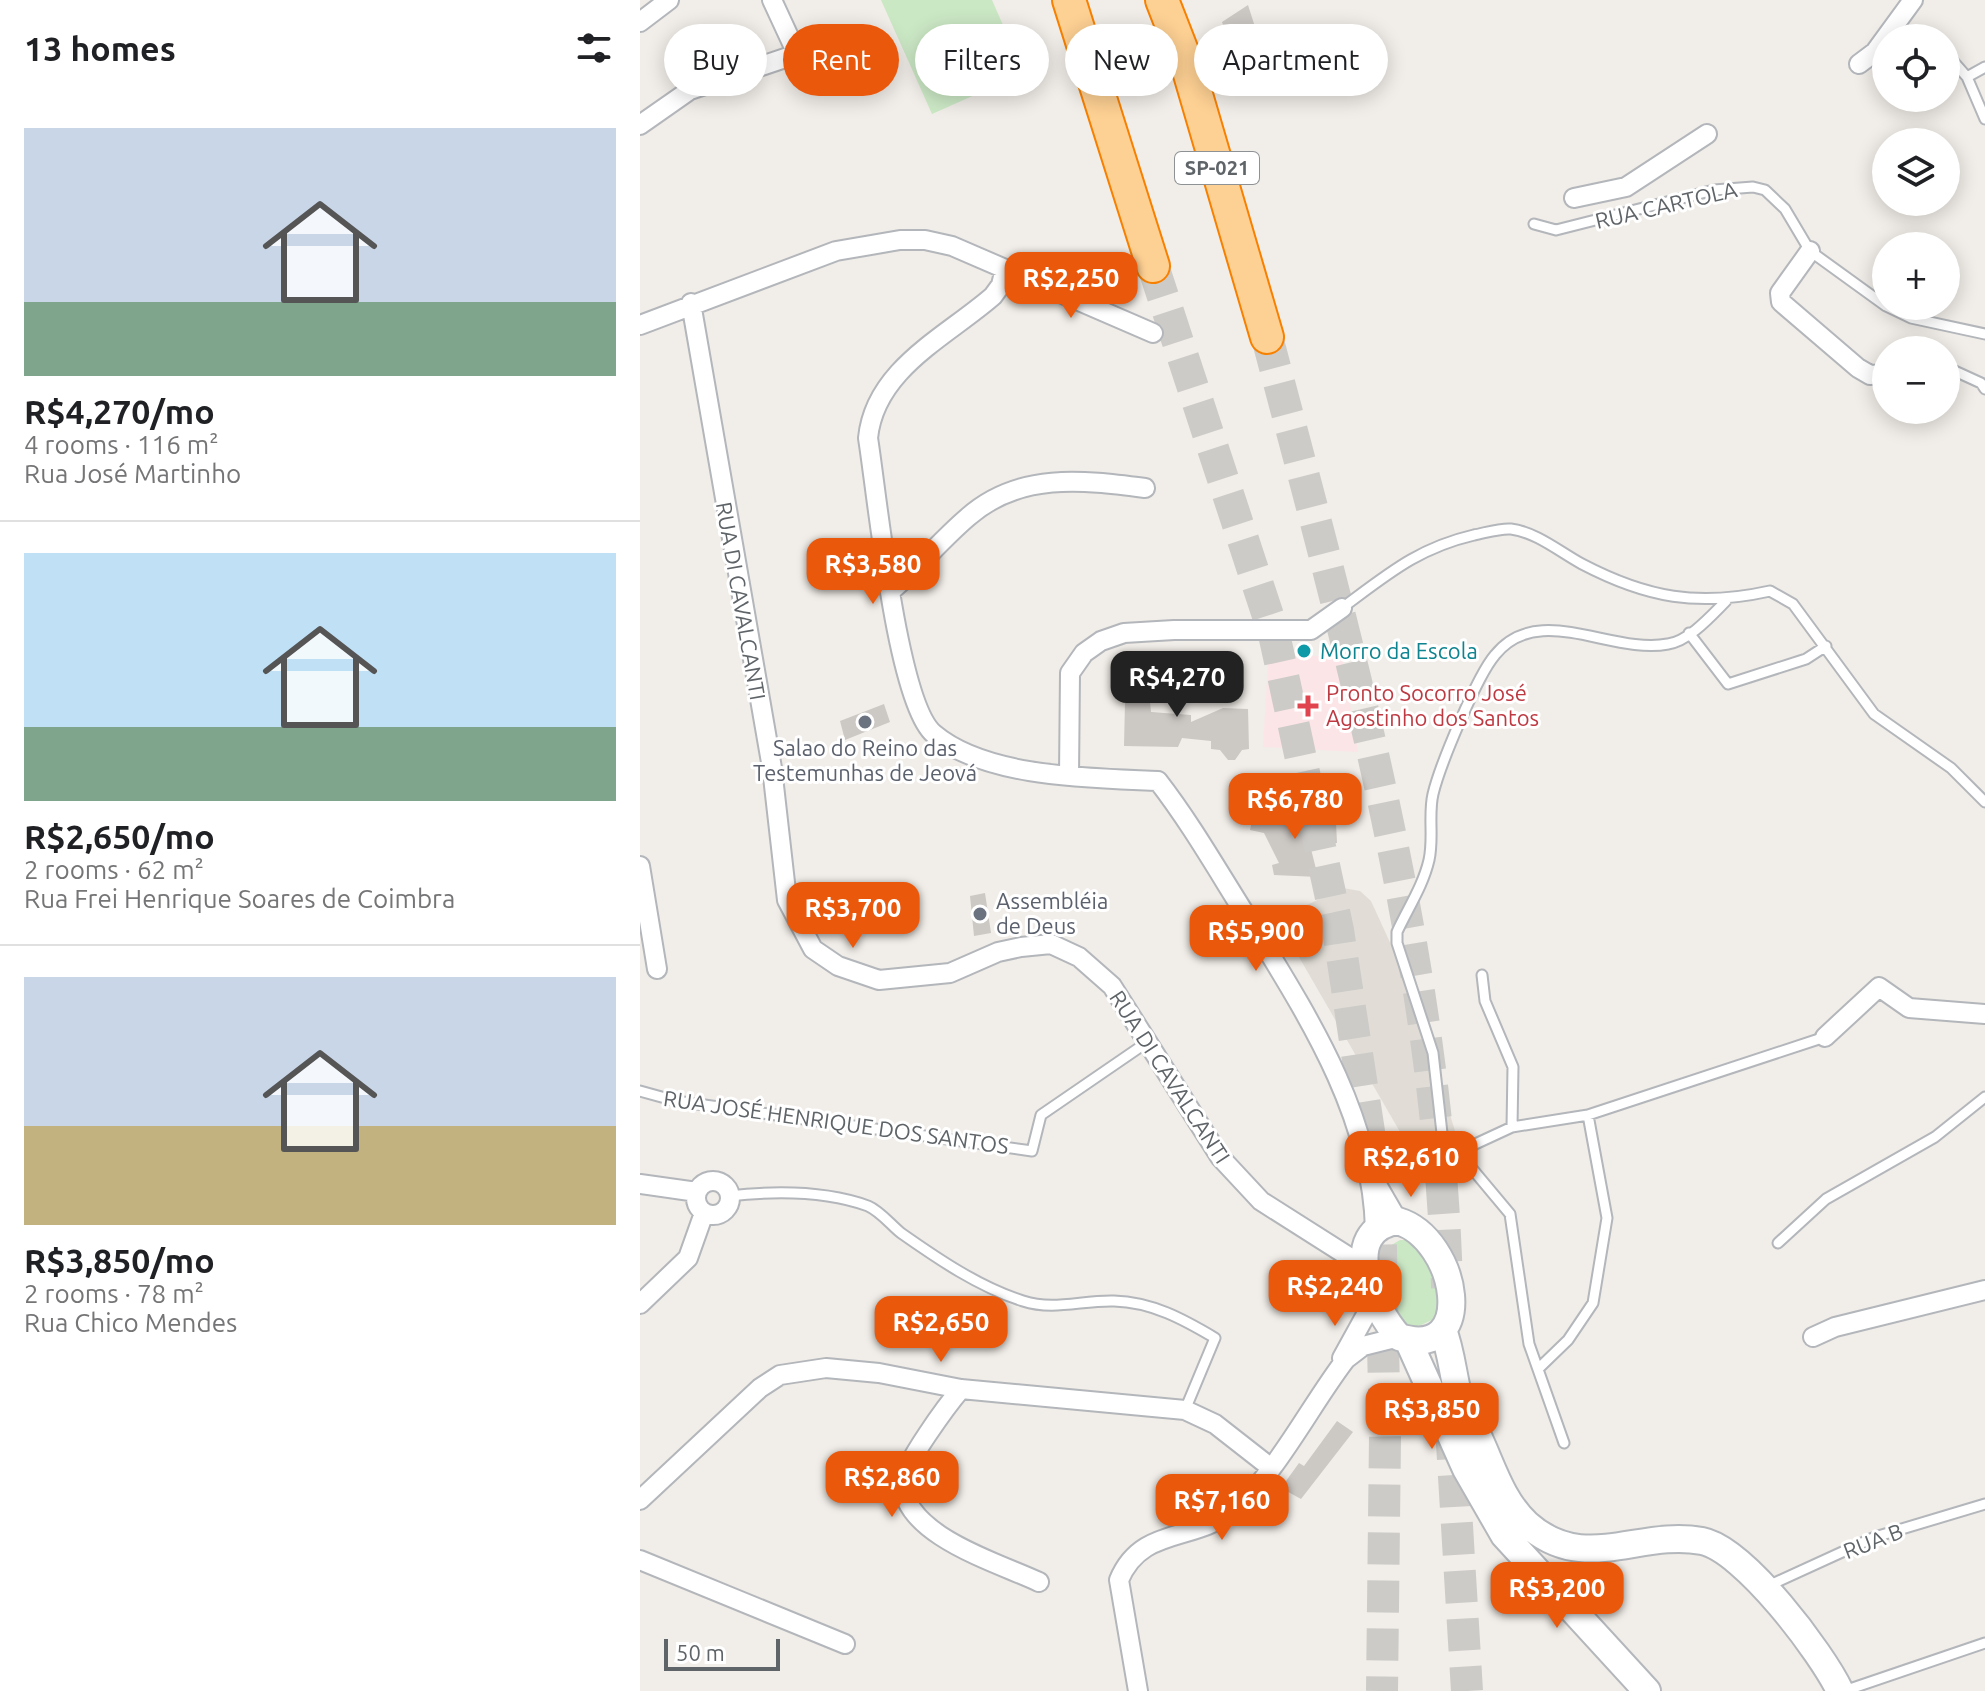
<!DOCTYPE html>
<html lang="en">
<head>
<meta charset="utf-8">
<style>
	body { margin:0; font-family:Ubuntu,sans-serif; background:#f2f2f2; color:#202124; height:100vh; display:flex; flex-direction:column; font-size:30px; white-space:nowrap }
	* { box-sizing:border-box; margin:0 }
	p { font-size:26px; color:#757577 }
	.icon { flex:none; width:44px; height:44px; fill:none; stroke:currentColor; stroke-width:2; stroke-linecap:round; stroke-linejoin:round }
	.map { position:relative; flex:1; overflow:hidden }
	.sheet { display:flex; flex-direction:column; background:#fff; width:640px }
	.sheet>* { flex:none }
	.hud { position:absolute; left:24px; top:24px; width:760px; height:72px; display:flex; gap:16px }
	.buttons { position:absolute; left:1232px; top:24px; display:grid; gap:16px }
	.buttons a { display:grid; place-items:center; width:88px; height:88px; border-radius:50%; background:#fff; box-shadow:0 4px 20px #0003; font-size:40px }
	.scale { position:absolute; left:24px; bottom:20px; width:116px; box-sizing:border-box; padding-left:8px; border:4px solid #5f6468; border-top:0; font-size:22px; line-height:28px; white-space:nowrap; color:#5f6468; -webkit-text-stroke:6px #fff; paint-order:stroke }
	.price { position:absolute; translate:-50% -68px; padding:0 18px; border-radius:16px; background:#ea580c; color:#fff; font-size:26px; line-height:52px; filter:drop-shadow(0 2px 4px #0008) }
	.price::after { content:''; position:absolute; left:50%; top:48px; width:24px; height:18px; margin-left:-12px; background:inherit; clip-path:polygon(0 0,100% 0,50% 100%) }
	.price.on { background:#222; color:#fff }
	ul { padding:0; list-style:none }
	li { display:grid; align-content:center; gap:16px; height:424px; padding:0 24px }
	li+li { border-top:2px solid #e0e0e0 }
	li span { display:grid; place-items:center; height:248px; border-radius:0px; color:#555 }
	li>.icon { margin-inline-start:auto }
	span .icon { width:144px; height:144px; fill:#fffc; stroke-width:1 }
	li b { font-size:34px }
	h2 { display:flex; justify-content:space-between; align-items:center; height:96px; padding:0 24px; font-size:34px }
	.tag { padding:0 28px; border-radius:36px; background:#fff; box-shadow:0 4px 20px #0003; font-size:28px; line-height:72px }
	.tag.on { background:#ea580c; color:#fff }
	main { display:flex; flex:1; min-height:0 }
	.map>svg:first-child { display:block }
	.education { fill:#e1ddd6 }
	.medical { fill:#fce5e7 }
	.green { fill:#cbe8c5 }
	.building { fill:#ccc8c4 }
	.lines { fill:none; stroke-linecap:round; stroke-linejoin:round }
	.highway-tunnel { stroke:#cccbc8; stroke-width:32; stroke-dasharray:32 16; stroke-linecap:butt }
	.lane-casing { stroke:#b3b6ba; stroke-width:13 }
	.street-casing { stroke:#b3b6ba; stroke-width:22 }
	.secondary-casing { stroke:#b4b8bc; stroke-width:30 }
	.highway-casing { stroke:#f88001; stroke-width:36 }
	.lane { stroke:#fff; stroke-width:9 }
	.street { stroke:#fff; stroke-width:18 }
	.secondary { stroke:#fff; stroke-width:26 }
	.highway { stroke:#fdd093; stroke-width:32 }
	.culture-dot { fill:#0f9aa8; stroke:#fff; stroke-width:3 }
	.health-dot { fill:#e0444e; stroke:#fff; stroke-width:3 }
	.worship-dot { fill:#6b7280; stroke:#fff; stroke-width:3 }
	.labels { text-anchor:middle; stroke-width:6; stroke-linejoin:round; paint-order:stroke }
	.shield { fill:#fff; stroke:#8f9295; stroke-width:2 }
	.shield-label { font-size:20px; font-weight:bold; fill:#5f6468 }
	.street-label { font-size:22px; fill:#5f6468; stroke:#fff }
	.culture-label { font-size:22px; fill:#0d838f; stroke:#fff; text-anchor:start }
	.health-label { font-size:22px; fill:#be3a42; stroke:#fff; text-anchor:start }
	.worship-label { font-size:22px; fill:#5b616d; stroke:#fff }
</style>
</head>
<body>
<main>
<section class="sheet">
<h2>13 homes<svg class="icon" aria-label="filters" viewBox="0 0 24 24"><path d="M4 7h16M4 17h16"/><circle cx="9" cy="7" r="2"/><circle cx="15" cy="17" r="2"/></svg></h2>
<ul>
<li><span style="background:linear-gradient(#c9d6e8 70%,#7fa58c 0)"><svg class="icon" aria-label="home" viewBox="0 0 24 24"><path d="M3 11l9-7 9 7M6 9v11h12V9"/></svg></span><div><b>R$4,270/mo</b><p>4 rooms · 116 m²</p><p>Rua José Martinho</p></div></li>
<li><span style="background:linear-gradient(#bfe0f5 70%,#7fa58c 0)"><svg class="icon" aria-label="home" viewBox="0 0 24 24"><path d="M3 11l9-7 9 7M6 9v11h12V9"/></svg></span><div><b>R$2,650/mo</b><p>2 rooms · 62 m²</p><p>Rua Frei Henrique Soares de Coimbra</p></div></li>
<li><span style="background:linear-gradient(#c9d6e8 60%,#c2b280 0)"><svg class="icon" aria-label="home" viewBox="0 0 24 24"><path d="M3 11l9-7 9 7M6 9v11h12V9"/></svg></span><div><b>R$3,850/mo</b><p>2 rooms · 78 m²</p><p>Rua Chico Mendes</p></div></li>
</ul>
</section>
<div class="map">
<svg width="1345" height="1691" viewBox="0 0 1345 1691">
	<rect width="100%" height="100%" fill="#f1ede8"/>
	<!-- education -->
	<path class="education" d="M 703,888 L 720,891 L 731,901 L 769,984 L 816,1134 L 767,1144 L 637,919 Z"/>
	<!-- medical -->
	<path class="medical" d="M 646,656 L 702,656 L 718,752 L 623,747 L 628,664 Z"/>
	<!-- green -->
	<path class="green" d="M 241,0 L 352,0 L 384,73 L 292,114 Z
		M 760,1240 L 772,1240 C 794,1263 800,1287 796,1318 L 777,1327 L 767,1325 C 746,1303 723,1257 760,1240 Z"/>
	<!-- building -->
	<path class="building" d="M 608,5 L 633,83 L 605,91 L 582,22 Z
		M 493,652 L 505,652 L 511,712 L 551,715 L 551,722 L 583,708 L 608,709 L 609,749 L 602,750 L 595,760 L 588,760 L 580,750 L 571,749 L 571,741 L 542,738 L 538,747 L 484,746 L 486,659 L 492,657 Z
		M 244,704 L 250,722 L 205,740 L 200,721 Z
		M 634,810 L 696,822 L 697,843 L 670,845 L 678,877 L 634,875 L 632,865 L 639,863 L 624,833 L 610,830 L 613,816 L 629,818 Z
		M 345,893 L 351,933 L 334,936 L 330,896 Z
		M 697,1421 L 713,1432 L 661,1499 L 641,1488 L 659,1463 L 664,1466 Z"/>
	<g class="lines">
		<!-- highway-tunnel -->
		<path class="highway-tunnel" d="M 513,266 L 634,634 L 698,930 L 740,1203 L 745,1437 L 742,1691
			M 627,337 C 709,648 799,965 807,1288
			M 811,1427 L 827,1691"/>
		<!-- lane casing -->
		<g class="lane-casing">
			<path id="lane" d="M 1290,34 L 1294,38
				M 1306,53 L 1327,77 L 1345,119
				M 1327,77 L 1345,67
				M 894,224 L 916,230 L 1074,190 L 1113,187 L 1125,190 L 1145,209 L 1170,251 L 1246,306 L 1271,318 L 1345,334
				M 1306,367 L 1341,383 L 1345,389
				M 702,608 C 748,574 778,548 834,535 C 845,533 860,528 871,529 C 896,532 920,552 942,564 C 1007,598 1058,607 1130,591 L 1153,604 L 1234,714 L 1311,768 L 1345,802
				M 1049,633 L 1088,684 L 1166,659 L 1186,646
				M 842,975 L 845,1001 L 873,1067 L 872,1127
				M 0,1091 L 36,1101 L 392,1151 L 401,1115 L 506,1043
				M 804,1151 L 793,1053 L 757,943 L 757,932 C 768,908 783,886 789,860 C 794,838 788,815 793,794 C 800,765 837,676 855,655 C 898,601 972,655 1028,644 C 1049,641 1071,616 1086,601
				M 804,1151 L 831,1146 L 872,1127 L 948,1115 L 1185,1037
				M 804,1151 L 824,1159 L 870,1214 L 889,1344 L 924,1443
				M 89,1196 C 133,1191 186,1191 228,1206 C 240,1211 251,1225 261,1233 C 298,1259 339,1287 383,1301 C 414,1311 442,1300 474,1301 C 512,1302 543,1319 575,1338 L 545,1410
				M 1138,1243 L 1186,1199 L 1295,1137 L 1345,1097
				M 898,1369 L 928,1340 L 953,1303 L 967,1218 L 948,1115
				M 1128,1586 L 1235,1537 L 1345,1504
				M 1204,1691 L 1345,1643"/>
		</g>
		<!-- street casing -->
		<g class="street-casing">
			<path id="street" d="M 132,0 L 157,54
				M 0,22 L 29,0
				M 1219,64 L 1235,52 L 1273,0
				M 0,125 L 50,90 L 157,54 L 241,58
				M 934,198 L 986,187 L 1067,134
				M 1170,251 L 1140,293 L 1141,302 L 1218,368 L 1230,375 L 1246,374
				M 365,269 L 361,285 L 353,296 C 306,337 235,369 228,438 C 237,494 257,703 294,734 C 346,778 452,778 518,781 C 552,825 579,873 609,920 C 667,1015 732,1114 735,1229
				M 51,303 L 132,768 L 147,900 L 173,949 L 198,966 L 239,980 L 310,973 L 358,952 L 381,947 L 411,944 L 439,957 L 472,986 L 580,1157 L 621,1201 L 725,1267
				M 0,325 L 196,251 L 260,240 L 285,240 L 312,246 L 513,333
				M 252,590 C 279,567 301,540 328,517 C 379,472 442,480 505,488
				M 429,776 L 430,673 L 444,653 L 461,641 L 484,633 L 534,630 L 671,630 L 702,608
				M 0,866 L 17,969
				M 1185,1037 L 1239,987 L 1269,1008 L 1345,1014
				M 725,1158 L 770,1160 L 804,1151
				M 732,1176 L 758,1221
				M56 1198a17 17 0 1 1 34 0a17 17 0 1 1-34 0Z
				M 0,1184 L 57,1192
				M 0,1304 L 48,1258 L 64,1213
				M 1173,1337 L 1195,1327 L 1345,1290
				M 702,1358 L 734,1300
				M 321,1389 C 308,1404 263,1465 263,1482 C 262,1535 359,1563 399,1582
				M 0,1500 L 120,1388 L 140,1375 L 186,1368 L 239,1373 L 321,1389 L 545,1410 L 575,1424 L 630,1467
				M 0,1560 L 205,1644
				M 498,1691 L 479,1580 C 501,1527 552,1542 591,1512 C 635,1477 671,1404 706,1359 L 723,1346 L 759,1337"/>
		</g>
		<!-- secondary casing -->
		<g class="secondary-casing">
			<path id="secondary" d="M 758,1221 C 818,1239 839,1362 759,1337 C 733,1309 697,1230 758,1221 Z
				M 803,1330 C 812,1353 813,1378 820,1401 C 824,1413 832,1423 837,1434 C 852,1465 861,1500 887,1524 C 944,1575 999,1529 1062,1541 C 1104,1549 1182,1653 1200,1691
				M 768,1340 L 826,1469 L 864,1535 L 1007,1691"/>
		</g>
		<!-- highway casing -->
		<g class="highway-casing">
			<path id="highway" d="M 429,0 L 513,266
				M 522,0 L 547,64 L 627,337"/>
		</g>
		<!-- lane -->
		<use href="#lane" class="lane"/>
		<!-- street -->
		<use href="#street" class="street"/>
		<!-- secondary -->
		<use href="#secondary" class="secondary"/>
		<!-- highway -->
		<use href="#highway" class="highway"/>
	</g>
	<!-- markers -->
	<circle class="culture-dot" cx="664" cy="651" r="8"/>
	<path class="health-dot" d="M664 694h8v8h8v8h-8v8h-8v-8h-8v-8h8z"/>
	<g class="worship-dot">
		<circle cx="225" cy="722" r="8"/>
		<circle cx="340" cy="914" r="8"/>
	</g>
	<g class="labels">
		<!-- shield labels -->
		<rect class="shield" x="535" y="152" width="84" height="32" rx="6"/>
		<g class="shield-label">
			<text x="577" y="175">SP-021</text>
		</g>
		<!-- street labels -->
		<g class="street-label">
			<text transform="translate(1026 205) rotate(-13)" y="8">RUA CARTOLA</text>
			<text transform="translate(101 601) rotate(80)" y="8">RUA DI CAVALCANTI</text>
			<text transform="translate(530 1077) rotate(57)" y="8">RUA DI CAVALCANTI</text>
			<text transform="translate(196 1122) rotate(8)" y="8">RUA JOSÉ HENRIQUE DOS SANTOS</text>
			<text transform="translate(1233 1541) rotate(-21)" y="8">RUA B</text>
		</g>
		<!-- culture labels -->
		<g class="culture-label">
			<text x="680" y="659">Morro da Escola</text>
		</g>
		<!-- health labels -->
		<g class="health-label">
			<text x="686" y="701">Pronto Socorro José<tspan x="686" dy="25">Agostinho dos Santos</tspan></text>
		</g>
		<!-- worship labels -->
		<g class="worship-label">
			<text x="225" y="756">Salao do Reino das<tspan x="225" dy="25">Testemunhas de Jeová</tspan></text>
			<text x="356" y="909" text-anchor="start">Assembléia<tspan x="356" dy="25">de Deus</tspan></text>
		</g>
	</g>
</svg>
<div class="buttons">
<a><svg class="icon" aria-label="locate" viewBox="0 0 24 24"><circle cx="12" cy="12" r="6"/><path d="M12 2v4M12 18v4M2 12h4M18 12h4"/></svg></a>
<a><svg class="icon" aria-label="layers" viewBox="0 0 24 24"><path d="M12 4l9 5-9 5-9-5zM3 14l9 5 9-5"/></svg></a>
<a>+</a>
<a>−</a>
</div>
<div class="scale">50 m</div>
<b class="price" style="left:431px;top:320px">R$2,250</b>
<b class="price" style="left:233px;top:606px">R$3,580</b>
<b class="price on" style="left:537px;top:719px">R$4,270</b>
<b class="price" style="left:655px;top:841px">R$6,780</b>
<b class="price" style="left:213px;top:950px">R$3,700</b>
<b class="price" style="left:616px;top:973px">R$5,900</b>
<b class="price" style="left:771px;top:1199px">R$2,610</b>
<b class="price" style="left:695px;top:1328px">R$2,240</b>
<b class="price" style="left:301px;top:1364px">R$2,650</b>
<b class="price" style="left:792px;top:1451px">R$3,850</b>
<b class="price" style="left:252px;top:1519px">R$2,860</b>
<b class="price" style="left:582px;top:1542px">R$7,160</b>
<b class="price" style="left:917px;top:1630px">R$3,200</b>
<div class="hud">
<a class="tag">Buy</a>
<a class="tag on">Rent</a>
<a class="tag">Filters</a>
<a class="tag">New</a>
<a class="tag">Apartment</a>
</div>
</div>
</main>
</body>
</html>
